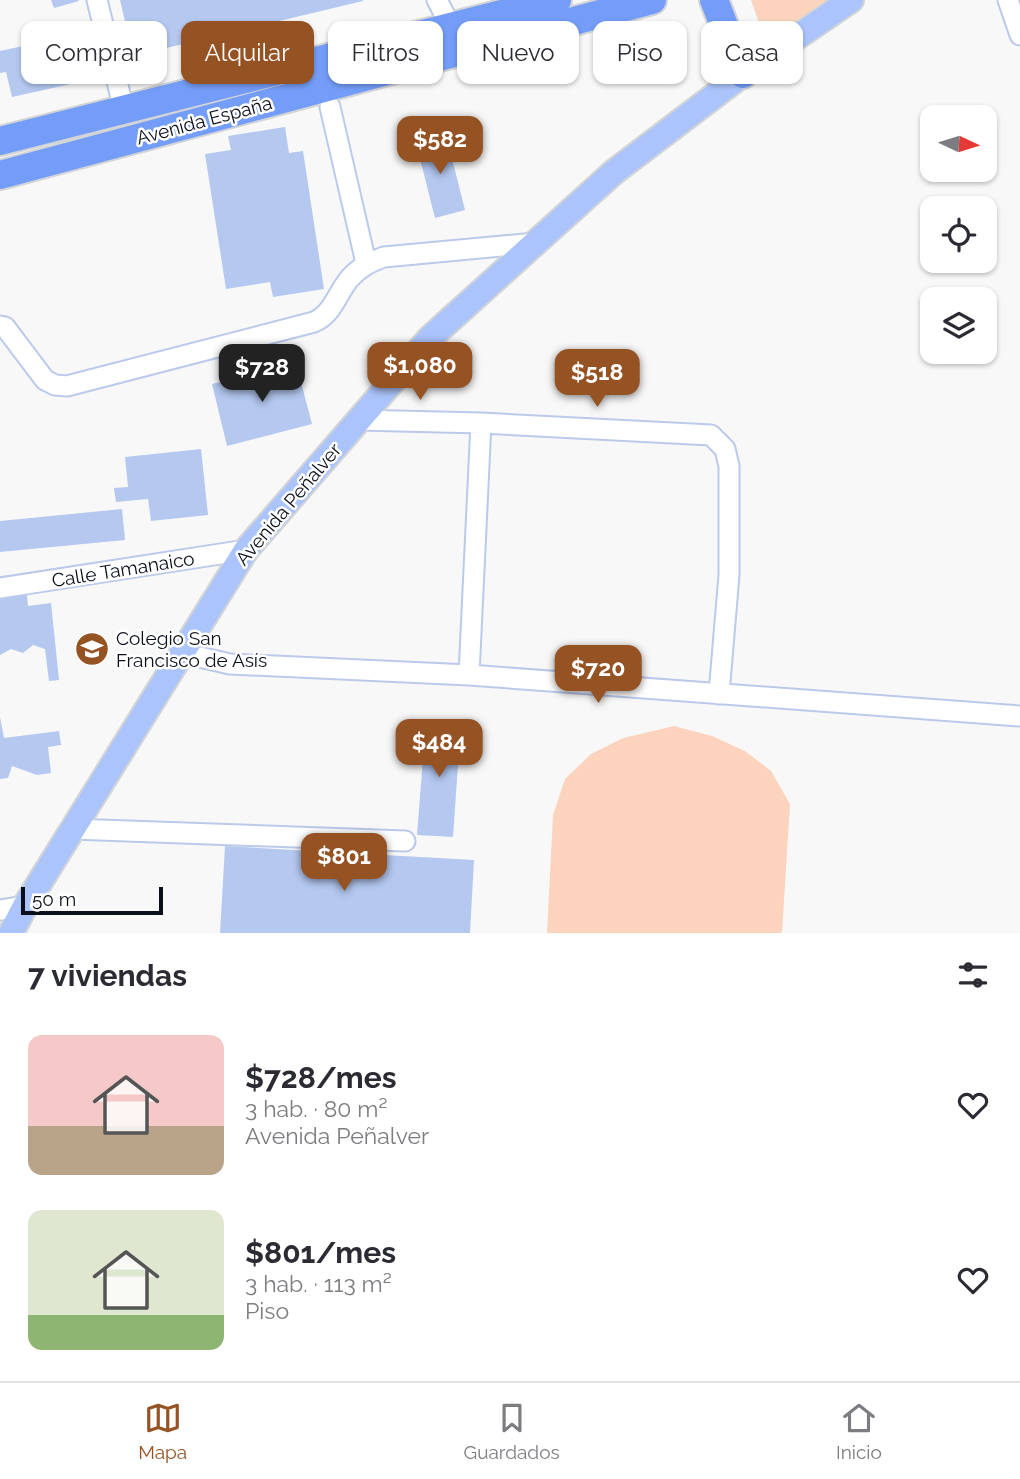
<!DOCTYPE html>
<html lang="es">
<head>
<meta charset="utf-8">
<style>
	body { margin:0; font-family:Raleway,sans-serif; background:#f2f2f3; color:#2b2b33; height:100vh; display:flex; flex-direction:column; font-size:26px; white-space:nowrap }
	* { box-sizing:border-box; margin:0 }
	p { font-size:23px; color:#7c7c81 }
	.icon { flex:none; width:38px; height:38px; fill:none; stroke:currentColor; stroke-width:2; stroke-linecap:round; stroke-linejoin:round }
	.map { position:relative; height:933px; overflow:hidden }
	.sheet { display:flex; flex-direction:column; background:#fff; flex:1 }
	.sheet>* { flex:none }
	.guide { position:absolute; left:21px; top:21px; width:978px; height:63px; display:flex; gap:14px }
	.needle { width:46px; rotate:94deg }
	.buttons { position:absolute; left:920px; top:105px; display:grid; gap:14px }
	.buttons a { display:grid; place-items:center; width:77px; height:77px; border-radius:14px; background:#fff; box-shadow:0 2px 5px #0004; font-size:35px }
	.scale { position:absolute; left:21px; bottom:18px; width:142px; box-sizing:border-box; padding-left:7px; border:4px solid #0a0f1a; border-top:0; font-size:19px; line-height:24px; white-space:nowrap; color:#0a0f1a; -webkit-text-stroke:5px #fff; paint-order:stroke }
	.price { position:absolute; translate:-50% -60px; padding:0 16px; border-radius:14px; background:#955223; color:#fff; font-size:23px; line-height:46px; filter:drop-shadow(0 2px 4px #0008) }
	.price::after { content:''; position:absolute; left:50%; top:42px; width:21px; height:16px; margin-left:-10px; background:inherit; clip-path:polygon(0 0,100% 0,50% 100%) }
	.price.active { background:#222; color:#fff }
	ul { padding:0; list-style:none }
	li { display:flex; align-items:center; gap:21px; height:175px; padding:0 28px }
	li span { display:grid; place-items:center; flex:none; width:196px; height:140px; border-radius:14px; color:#555 }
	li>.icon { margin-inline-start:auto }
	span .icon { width:84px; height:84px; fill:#fffc; stroke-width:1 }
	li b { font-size:30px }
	h2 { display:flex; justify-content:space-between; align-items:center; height:84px; padding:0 28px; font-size:30px }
	.tag { padding:0 24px; border-radius:14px; background:#fff; box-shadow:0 2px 5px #0004; font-size:24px; line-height:63px }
	.tag.active { background:#955223; color:#fff }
	.dock { display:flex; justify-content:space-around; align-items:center; height:98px; border-top:2px solid #e1e1e2; background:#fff; font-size:19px; color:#7c7c81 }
	.dock a { display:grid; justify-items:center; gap:4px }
	.dock .active { color:#955223 }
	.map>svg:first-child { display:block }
	.green { fill:#fcd4bd }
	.building { fill:#b4c8f0 }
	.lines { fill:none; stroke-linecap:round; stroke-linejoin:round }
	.minor-casing { stroke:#bbcaeb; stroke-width:23 }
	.major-casing { stroke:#d3d4d6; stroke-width:28 }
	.highway-casing { stroke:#d3d4d6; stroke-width:32 }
	.minor { stroke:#fff; stroke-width:19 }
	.major { stroke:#abc4fb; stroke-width:24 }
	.highway { stroke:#739df8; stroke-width:28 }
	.labels { text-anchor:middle; stroke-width:5; stroke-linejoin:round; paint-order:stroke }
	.street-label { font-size:19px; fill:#0a0f1a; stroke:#fff }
	.poi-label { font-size:19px; fill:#0a0f1a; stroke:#fff; text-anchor:start }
</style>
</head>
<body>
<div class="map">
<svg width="1020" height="933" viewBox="0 0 1020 933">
	<rect width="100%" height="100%" fill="#f8f8f8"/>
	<!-- green -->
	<path class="green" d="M 751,0 L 834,0 L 769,51 Z
		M 674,726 L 712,736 L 745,751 L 771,771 L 790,804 L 782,933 L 547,933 L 553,815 L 565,779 L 591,754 L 623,738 Z"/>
	<!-- building -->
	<path class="building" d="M 51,0 L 78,0 L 79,1 L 54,8 Z
		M 120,0 L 363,0 L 363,1 L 133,56 Z
		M 88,32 L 98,78 L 12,97 L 6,72 L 0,73 L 0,51 Z
		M 285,127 L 289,153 L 303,151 L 324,289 L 273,297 L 270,282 L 226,289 L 205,154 L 231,150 L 228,136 Z
		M 446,135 L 465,210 L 435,218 L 416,143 Z
		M 296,363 L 312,424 L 227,446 L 212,384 Z
		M 201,449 L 208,515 L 151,521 L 148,499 L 116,502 L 114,488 L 128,487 L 125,457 Z
		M 122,509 L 125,540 L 0,552 L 0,521 Z
		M 7,589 L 27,595 L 28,606 L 51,603 L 59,680 L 49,681 L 45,649 L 33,645 L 23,653 L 11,649 L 0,655 L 0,590 Z
		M 0,717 L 4,738 L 59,731 L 61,745 L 48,747 L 51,773 L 37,775 L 12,766 L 8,778 L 0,779 Z
		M 426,720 L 461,722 L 453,837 L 417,835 Z
		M 225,846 L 474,860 L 470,933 L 220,933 Z"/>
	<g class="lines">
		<!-- minor casing -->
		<g class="minor-casing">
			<path id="minor" d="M 97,0 L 124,110
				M 437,0 L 451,27
				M 1008,0 L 1020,35
				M 330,107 L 366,263
				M 0,326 L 5,327 L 45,380 L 55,385 L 67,386 L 314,322 C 333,314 337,293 350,278 C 360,267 370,262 384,257 L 535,243
				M 358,420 L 481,423 L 711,435 L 725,449 L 729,466 L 729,575 L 719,694
				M 0,588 L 246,550
				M 182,653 L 230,664 L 469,675 L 1020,716
				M 469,675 L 481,423
				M 72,829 L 405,841
				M 0,910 L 25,906"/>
		</g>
		<!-- major casing -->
		<g class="major-casing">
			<path id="major" d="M 11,933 L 25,906 L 246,550 L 430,338 L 614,172 L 743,74 L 851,0"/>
		</g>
		<!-- highway casing -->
		<g class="highway-casing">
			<path id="highway" d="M 714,0 L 743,74
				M 0,141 L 557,0
				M 0,175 L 652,0"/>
		</g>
		<!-- minor -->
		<use href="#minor" class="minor"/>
		<!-- major -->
		<use href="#major" class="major"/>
		<!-- highway -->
		<use href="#highway" class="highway"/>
	</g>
	<!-- icons -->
	<defs>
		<g id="school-disc" transform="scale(1.75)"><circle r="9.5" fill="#955223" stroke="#fff"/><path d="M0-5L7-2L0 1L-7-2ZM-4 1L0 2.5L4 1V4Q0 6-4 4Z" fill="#fff"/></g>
	</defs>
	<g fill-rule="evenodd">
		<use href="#school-disc" x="92" y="649"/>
	</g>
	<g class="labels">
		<!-- street labels -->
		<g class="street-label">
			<text transform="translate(204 120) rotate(-15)" y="7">Avenida España</text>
			<text transform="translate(288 504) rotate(-50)" y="7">Avenida Peñalver</text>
			<text transform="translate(123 569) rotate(-9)" y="7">Calle Tamanaico</text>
		</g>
		<!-- poi labels -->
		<g class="poi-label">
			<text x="116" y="645">Colegio San<tspan x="116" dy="22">Francisco de Asís</tspan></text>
		</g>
	</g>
</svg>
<div class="buttons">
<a><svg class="needle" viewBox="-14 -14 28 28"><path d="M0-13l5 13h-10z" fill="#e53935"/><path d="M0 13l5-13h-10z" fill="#7c7c81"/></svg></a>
<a><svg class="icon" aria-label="locate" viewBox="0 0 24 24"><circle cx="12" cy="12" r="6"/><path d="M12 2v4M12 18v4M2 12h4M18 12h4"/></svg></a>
<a><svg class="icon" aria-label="layers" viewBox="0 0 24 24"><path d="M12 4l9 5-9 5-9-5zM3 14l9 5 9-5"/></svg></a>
</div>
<div class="scale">50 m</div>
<b class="price" style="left:440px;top:176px">$582</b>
<b class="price" style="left:420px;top:402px">$1,080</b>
<b class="price active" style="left:262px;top:404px">$728</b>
<b class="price" style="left:597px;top:409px">$518</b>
<b class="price" style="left:598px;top:705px">$720</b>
<b class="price" style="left:439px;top:779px">$484</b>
<b class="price" style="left:344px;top:893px">$801</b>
<div class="guide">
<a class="tag">Comprar</a>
<a class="tag active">Alquilar</a>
<a class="tag">Filtros</a>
<a class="tag">Nuevo</a>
<a class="tag">Piso</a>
<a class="tag">Casa</a>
</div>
</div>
<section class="sheet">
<h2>7 viviendas<svg class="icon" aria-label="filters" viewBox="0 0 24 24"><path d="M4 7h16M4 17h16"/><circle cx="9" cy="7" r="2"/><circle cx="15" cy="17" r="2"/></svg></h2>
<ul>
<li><span style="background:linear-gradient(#f6c9c9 65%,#b9a48a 0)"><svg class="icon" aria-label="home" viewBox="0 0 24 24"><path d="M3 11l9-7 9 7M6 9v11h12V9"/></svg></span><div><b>$728/mes</b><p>3 hab. · 80 m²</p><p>Avenida Peñalver</p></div><svg class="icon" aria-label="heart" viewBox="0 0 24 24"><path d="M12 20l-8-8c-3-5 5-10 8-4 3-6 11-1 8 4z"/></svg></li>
<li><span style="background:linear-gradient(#dfe7d0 75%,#8fb573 0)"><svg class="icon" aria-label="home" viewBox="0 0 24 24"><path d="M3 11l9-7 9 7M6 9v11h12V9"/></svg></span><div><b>$801/mes</b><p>3 hab. · 113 m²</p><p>Piso</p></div><svg class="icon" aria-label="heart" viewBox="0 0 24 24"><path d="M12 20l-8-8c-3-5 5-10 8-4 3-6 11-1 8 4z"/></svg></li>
</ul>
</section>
<nav class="dock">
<a class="active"><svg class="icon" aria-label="map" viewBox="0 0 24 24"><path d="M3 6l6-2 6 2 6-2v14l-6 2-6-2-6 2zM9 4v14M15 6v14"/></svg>Mapa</a>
<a><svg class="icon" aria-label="saved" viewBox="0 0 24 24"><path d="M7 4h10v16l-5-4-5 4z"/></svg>Guardados</a>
<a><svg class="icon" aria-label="home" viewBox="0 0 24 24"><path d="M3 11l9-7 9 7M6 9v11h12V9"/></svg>Inicio</a>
</nav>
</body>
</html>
